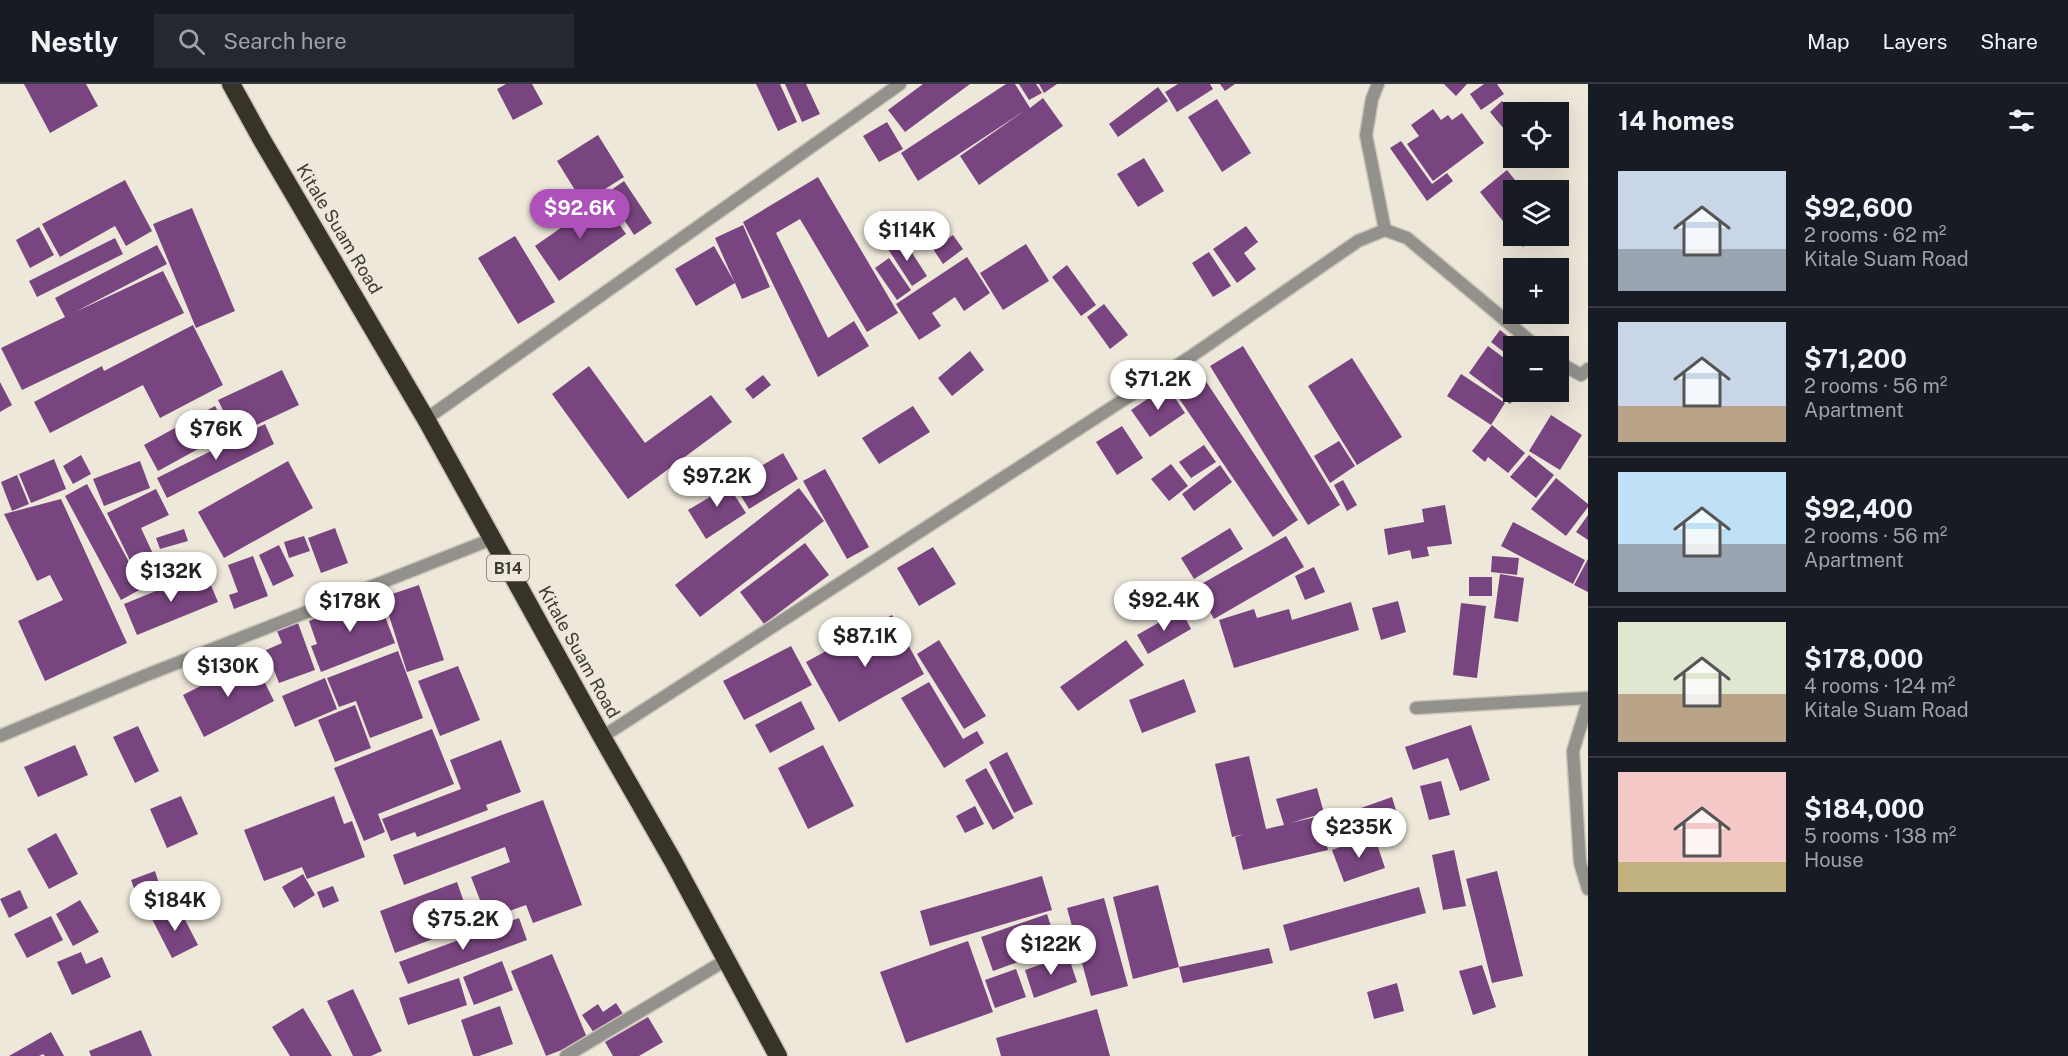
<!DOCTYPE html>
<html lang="en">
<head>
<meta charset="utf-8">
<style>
	body { margin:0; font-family:"Public Sans",sans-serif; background:#242831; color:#f1f3f6; height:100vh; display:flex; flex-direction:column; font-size:22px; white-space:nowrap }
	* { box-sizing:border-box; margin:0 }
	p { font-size:20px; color:#9ea1a6 }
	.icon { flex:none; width:33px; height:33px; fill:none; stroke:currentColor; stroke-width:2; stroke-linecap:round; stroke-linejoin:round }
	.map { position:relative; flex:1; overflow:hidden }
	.drawer { display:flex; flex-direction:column; background:#171b24; width:480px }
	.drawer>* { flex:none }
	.controls { position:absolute; left:1503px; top:18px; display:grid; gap:12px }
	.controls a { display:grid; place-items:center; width:66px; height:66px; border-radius:0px; background:#171b24; box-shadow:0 6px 24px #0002; font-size:30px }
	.price { position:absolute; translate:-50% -51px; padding:0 14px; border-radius:21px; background:#fff; color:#222; font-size:20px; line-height:39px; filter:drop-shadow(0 2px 3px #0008) }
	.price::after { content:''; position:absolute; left:50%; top:36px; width:18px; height:14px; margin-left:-9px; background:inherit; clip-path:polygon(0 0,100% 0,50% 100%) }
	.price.active { background:#ae51bb; color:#fff }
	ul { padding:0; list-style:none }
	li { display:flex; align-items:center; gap:18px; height:150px; padding:0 30px }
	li+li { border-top:2px solid #363941 }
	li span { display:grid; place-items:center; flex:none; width:168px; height:120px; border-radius:0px; color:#555 }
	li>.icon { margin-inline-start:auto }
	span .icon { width:72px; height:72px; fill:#fffc; stroke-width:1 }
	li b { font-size:26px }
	h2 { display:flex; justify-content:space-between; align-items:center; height:72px; padding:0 30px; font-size:26px }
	header { display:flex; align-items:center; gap:36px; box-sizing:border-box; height:84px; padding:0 30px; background:#171b24; border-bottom:2px solid #363941 }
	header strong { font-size:28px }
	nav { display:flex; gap:33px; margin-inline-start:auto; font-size:21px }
	.search { width:420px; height:54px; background:#242831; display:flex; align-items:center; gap:15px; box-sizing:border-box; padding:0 21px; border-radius:0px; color:#9ea1a6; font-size:22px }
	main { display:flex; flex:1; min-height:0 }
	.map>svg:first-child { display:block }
	.building { fill:#794580 }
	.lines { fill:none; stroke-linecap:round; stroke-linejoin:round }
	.street-casing { stroke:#cbc5b9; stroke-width:15 }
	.highway-casing { stroke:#cbc5b9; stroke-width:21 }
	.street { stroke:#93918b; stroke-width:12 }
	.highway { stroke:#373328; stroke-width:18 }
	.labels { text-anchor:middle; stroke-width:6; stroke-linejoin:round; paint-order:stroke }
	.shield { fill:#eee8da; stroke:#736f67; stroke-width:1.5 }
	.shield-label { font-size:16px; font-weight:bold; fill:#3e3b36 }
	.street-label { font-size:18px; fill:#3e3b36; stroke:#eee8da }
</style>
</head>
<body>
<header>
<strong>Nestly</strong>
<div class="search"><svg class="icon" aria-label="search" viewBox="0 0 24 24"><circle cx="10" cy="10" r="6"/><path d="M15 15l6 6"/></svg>Search here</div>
<nav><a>Map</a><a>Layers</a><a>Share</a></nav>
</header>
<main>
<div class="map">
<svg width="1588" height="972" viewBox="0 0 1588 972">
	<rect width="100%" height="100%" fill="#eee8da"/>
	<!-- building -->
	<path class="building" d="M 24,0 L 86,0 L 98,22 L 50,49 Z
		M 506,0 L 532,0 L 543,20 L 513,36 L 497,5 Z
		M 756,0 L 780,0 L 797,38 L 778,47 Z
		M 785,0 L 806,0 L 820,30 L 802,38 Z
		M 923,0 L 970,0 L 905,48 L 888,26 Z
		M 1006,0 L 1015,0 L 1030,24 L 1043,14 L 1063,42 L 979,101 L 960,72 L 1024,27 L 918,97 L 901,69 Z
		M 1019,0 L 1036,0 L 1042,9 L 1029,16 Z
		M 1039,0 L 1057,0 L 1044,9 Z
		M 1178,0 L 1210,0 L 1213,5 L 1177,28 L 1165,8 Z
		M 1220,0 L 1235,0 L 1225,7 Z
		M 1444,0 L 1467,0 L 1456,12 Z
		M 1484,0 L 1497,0 L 1504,10 L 1481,26 L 1470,10 Z
		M 1158,3 L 1168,17 L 1118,53 L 1109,40 Z
		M 1217,15 L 1251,69 L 1222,88 L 1188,33 Z
		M 1502,17 L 1514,30 L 1514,37 L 1504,45 L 1490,28 Z
		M 1433,25 L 1441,36 L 1448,31 L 1452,36 L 1462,29 L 1484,59 L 1433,97 L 1407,60 L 1419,52 L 1411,41 Z
		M 887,38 L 903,65 L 879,78 L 863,52 Z
		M 598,51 L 624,93 L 583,119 L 557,77 Z
		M 1401,57 L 1432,100 L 1447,89 L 1453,97 L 1427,117 L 1390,64 Z
		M 1144,74 L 1164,107 L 1138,123 L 1117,90 Z
		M 1507,86 L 1523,106 L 1514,106 L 1514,151 L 1480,108 Z
		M 818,93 L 898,229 L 867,248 L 800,135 L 776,149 L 828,254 L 854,237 L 869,262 L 818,293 L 743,138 Z
		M 125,96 L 152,147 L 126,162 L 115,142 L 60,173 L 42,140 Z
		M 624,97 L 652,139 L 634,151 L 607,109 Z
		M 602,115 L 626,150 L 559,197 L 535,162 Z
		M 192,124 L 235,227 L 196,244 L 153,140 Z
		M 743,141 L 770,203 L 742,215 L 715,154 Z
		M 1246,142 L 1258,158 L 1244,169 L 1256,185 L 1237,199 L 1213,165 Z
		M 39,143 L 54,171 L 30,184 L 16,156 Z
		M 953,151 L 963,165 L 943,180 L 933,165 Z
		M 515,152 L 555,218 L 518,240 L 478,174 Z
		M 1514,152 L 1538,152 L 1523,163 Z
		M 115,154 L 123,170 L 37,213 L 29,197 Z
		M 903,155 L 927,192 L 912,202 L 888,165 Z
		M 1026,160 L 1049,197 L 1003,226 L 980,189 Z
		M 157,161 L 167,180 L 75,228 L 163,187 L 184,229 L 22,306 L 1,264 L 65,233 L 55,214 Z
		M 714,162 L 735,199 L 696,222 L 675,185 Z
		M 1209,168 L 1231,202 L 1213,213 L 1192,179 Z
		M 967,173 L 990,209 L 964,227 L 955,213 L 932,229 L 941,242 L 919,256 L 896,220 Z
		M 889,174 L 911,206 L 897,216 L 875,184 Z
		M 1067,181 L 1096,221 L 1081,232 L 1052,193 Z
		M 1104,220 L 1128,251 L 1110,265 L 1087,233 Z
		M 193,241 L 223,301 L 160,334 L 143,301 L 50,349 L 34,318 L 102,282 L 104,287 Z
		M 1500,246 L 1520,262 L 1514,262 L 1514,276 L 1491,258 Z
		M 1243,262 L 1340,421 L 1308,441 L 1210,282 Z
		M 1488,262 L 1512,280 L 1507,287 L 1514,291 L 1514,308 L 1519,308 L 1510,320 L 1469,289 Z
		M 970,267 L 984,286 L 952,312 L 938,294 Z
		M 1352,274 L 1402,353 L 1357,381 L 1308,302 Z
		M 589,282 L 645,359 L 711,311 L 732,338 L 628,415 L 552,310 Z
		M 282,286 L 299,321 L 235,351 L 218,316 Z
		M 1199,287 L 1298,436 L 1273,453 L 1172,304 Z
		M 1461,290 L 1505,319 L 1491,341 L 1447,312 Z
		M 763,291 L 771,301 L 753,315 L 745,305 Z
		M 0,298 L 12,321 L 0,328 Z
		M 1167,302 L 1185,329 L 1150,353 L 1131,326 Z
		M 215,322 L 229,348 L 158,387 L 144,361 Z
		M 913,322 L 930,348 L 879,380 L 862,354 Z
		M 1551,331 L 1582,351 L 1560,386 L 1529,367 Z
		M 265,340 L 274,360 L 167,414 L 157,394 Z
		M 1492,341 L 1525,369 L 1508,389 L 1488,373 L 1485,378 L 1472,367 Z
		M 1122,342 L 1143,374 L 1117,391 L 1096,358 Z
		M 1339,357 L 1355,382 L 1330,399 L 1314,372 Z
		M 1204,361 L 1216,378 L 1191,394 L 1179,378 Z
		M 783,369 L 798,395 L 749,425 L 733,399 Z
		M 81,371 L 91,390 L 73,400 L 63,382 Z
		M 1529,371 L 1554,391 L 1536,414 L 1510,393 Z
		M 54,375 L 66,405 L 31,419 L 19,390 Z
		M 140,377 L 150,404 L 104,422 L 93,395 Z
		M 288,377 L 313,424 L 224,474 L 198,428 Z
		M 1171,380 L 1188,402 L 1169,417 L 1151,395 Z
		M 1220,381 L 1232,398 L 1194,427 L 1182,410 Z
		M 825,385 L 869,463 L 847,475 L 803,397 Z
		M 721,390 L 746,429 L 706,455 L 688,426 L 710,413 L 703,401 Z
		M 17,391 L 29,420 L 12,427 L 1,398 Z
		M 1556,394 L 1588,420 L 1588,423 L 1566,452 L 1531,425 Z
		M 1343,396 L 1357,421 L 1347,427 L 1334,401 Z
		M 87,400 L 143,504 L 121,516 L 65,412 Z
		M 799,404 L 824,437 L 700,533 L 675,501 Z
		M 156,405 L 169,431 L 141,444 L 160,485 L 139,495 L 107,429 Z
		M 61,415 L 127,559 L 45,597 L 18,537 L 63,516 L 50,491 L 37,497 L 4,430 Z
		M 1445,421 L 1452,460 L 1427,463 L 1429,472 L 1412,475 L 1410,466 L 1388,471 L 1384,445 L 1424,438 L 1422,425 Z
		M 1588,431 L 1588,456 L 1576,448 Z
		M 1513,438 L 1585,476 L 1573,500 L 1501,462 Z
		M 335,444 L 348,479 L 321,489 L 308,454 Z
		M 1230,444 L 1243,465 L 1194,495 L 1181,474 Z
		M 184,445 L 188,457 L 160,465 L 156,454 Z
		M 304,452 L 310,467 L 289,474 L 284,458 Z
		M 1286,452 L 1304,483 L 1214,535 L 1196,503 Z
		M 805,459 L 829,491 L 764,540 L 740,508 Z
		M 279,461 L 294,492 L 273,502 L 259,471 Z
		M 933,463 L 956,500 L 919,522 L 897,484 Z
		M 253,472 L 268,512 L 234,525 L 229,511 L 238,508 L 228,481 Z
		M 1492,472 L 1519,474 L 1517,491 L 1491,488 Z
		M 1588,475 L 1588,508 L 1574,501 Z
		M 1314,483 L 1325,508 L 1305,516 L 1295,492 Z
		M 205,487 L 218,518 L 137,551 L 124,520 Z
		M 1500,490 L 1524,494 L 1518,538 L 1494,534 Z
		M 1469,493 L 1492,493 L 1492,512 L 1469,512 Z
		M 419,501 L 444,576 L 407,588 L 383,513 Z
		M 377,511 L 395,559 L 321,588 L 311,562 L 317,560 L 309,537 Z
		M 1398,517 L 1406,548 L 1381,556 L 1372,524 Z
		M 1351,518 L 1359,546 L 1234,584 L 1219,536 L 1254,525 L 1257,534 L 1289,525 L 1292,536 Z
		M 1461,519 L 1486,522 L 1477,594 L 1453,591 Z
		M 1181,526 L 1191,545 L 1148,570 L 1137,551 Z
		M 892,531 L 924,590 L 839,638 L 806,578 Z
		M 298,539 L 315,586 L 279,599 L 266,566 L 282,559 L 277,547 Z
		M 939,556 L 986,632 L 964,645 L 917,570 Z
		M 1126,556 L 1144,581 L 1078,627 L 1060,603 Z
		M 791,562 L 812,601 L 744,636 L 723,597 Z
		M 398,567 L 423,634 L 370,654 L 356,617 L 339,623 L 327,594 Z
		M 253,575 L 274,617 L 204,653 L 183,611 Z
		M 458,582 L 480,636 L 440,652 L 418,597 Z
		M 325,594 L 337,625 L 295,643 L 282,612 Z
		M 1184,595 L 1196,628 L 1142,649 L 1129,616 Z
		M 929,598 L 963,655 L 977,647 L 984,659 L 944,684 L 901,614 Z
		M 801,617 L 815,645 L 770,669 L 755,641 Z
		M 355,621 L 371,664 L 335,678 L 318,636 Z
		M 1471,641 L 1490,696 L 1460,707 L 1448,674 L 1413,686 L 1405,663 Z
		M 138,642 L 159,687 L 135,699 L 113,653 Z
		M 432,645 L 454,700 L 378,730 L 385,748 L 364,757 L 334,684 Z
		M 501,656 L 521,708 L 486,721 L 488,726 L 417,753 L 415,748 L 391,757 L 382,735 L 461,705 L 450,676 Z
		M 75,661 L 88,691 L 38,713 L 24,683 Z
		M 823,661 L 854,722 L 808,745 L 778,684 Z
		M 1007,668 L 1033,720 L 1014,729 L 989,678 Z
		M 1249,672 L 1266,745 L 1284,741 L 1276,715 L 1317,704 L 1324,729 L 1290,739 L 1320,732 L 1328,766 L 1243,786 L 1235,753 L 1244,750 L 1232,753 L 1215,680 Z
		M 986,684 L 1014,734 L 993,746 L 965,696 Z
		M 1441,697 L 1450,731 L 1429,736 L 1420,702 Z
		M 181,712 L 198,750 L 167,764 L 150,725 Z
		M 334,712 L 344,740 L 352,737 L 365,773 L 307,795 L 302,783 L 264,797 L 244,746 Z
		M 1392,713 L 1397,730 L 1353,745 L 1347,729 Z
		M 543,716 L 582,821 L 533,839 L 526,821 L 395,869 L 380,827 L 457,798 L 465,821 L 480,816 L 471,793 L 510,778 L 505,763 L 404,801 L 393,771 Z
		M 975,722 L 984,740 L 965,749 L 956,732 Z
		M 56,749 L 78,790 L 49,805 L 27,765 Z
		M 1374,751 L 1385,784 L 1344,798 L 1332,766 Z
		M 1454,766 L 1466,822 L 1443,826 L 1432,771 Z
		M 155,787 L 164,815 L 141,823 L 131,796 Z
		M 1497,787 L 1523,892 L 1492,899 L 1466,795 Z
		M 303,790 L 315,811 L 294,824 L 282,803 Z
		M 1042,792 L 1052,826 L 930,862 L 920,827 Z
		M 1158,801 L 1179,883 L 1269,864 L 1273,879 L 1183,899 L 1179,883 L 1133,895 L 1113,813 Z
		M 333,802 L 339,817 L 323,824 L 317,808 Z
		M 1419,803 L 1426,829 L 1290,867 L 1283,841 Z
		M 20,806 L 28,824 L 9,834 L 0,815 Z
		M 1104,814 L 1128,902 L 1091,912 L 1067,824 Z
		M 80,816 L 99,848 L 73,862 L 56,830 Z
		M 178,822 L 198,861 L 172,874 L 152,835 Z
		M 1047,830 L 1055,855 L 1029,864 L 1032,873 L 993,887 L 981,853 Z
		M 51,832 L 63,856 L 27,874 L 14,850 Z
		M 519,834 L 527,856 L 408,900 L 399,878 Z
		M 968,857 L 993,928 L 906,959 L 880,888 Z
		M 81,868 L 86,880 L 102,873 L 111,893 L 72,911 L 57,878 Z
		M 552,870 L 588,956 L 546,972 L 511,887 Z
		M 1068,871 L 1077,898 L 1034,914 L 1025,886 Z
		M 502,877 L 513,906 L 474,921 L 463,893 Z
		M 1482,881 L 1496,923 L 1473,931 L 1459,887 Z
		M 1016,885 L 1026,913 L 995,924 L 985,896 Z
		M 459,894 L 467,921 L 408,941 L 399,914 Z
		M 1397,899 L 1404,927 L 1374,935 L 1367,908 Z
		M 353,905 L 382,967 L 371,972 L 353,972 L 327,917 Z
		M 616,919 L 625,933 L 596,952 L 582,931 L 598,920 L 603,928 Z
		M 500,922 L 513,960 L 479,972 L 473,972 L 461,936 Z
		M 303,924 L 332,972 L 290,972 L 272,943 Z
		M 1097,925 L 1110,972 L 1001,972 L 996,954 Z
		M 648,933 L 663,958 L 639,972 L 613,972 L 605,958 Z
		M 141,946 L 152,972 L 91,972 L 89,967 Z
		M 51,948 L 64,972 L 45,972 L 43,970 L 39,972 L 9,972 Z"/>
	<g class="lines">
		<!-- street casing -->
		<g class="street-casing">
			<path id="street" d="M 1378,0 L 1372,15 L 1366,51 L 1385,146
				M 1558,278 L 1581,291 L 1588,285
				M 426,335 L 900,0
				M 1588,618 L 1573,667 L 1580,779 L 1588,805
				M 1416,624 L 1588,614
				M 0,652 L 144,592 L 492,455
				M 602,653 L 1193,271 L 1358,157 L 1385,146 L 1407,154 L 1536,262
				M 566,972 L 726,876"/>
		</g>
		<!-- highway casing -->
		<g class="highway-casing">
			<path id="highway" d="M 231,0 L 262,56 L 426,335 L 602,653 L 673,777 L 778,972"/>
		</g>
		<!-- street -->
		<use href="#street" class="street"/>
		<!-- highway -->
		<use href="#highway" class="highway"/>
	</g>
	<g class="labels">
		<!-- shield labels -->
		<rect class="shield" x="487" y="471" width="42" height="26" rx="4.5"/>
		<g class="shield-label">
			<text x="508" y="490">B14</text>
		</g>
		<!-- street labels -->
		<g class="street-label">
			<text transform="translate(339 145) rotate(59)" y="6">Kitale Suam Road</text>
			<text transform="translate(579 568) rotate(61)" y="6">Kitale Suam Road</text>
		</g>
	</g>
</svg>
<div class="controls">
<a><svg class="icon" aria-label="locate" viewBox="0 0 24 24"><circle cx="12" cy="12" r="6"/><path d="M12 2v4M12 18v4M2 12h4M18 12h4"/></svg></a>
<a><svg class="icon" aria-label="layers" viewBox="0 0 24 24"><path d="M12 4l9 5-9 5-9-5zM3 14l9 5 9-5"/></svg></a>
<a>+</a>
<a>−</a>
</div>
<b class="price active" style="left:580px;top:156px">$92.6K</b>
<b class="price" style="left:907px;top:178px">$114K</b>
<b class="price" style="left:1158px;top:327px">$71.2K</b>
<b class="price" style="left:216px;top:377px">$76K</b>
<b class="price" style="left:717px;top:424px">$97.2K</b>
<b class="price" style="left:171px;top:519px">$132K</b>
<b class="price" style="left:1164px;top:548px">$92.4K</b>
<b class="price" style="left:350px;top:549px">$178K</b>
<b class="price" style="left:865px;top:584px">$87.1K</b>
<b class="price" style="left:228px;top:614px">$130K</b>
<b class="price" style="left:1359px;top:775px">$235K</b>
<b class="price" style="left:175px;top:848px">$184K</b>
<b class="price" style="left:463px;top:867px">$75.2K</b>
<b class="price" style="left:1051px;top:892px">$122K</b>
</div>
<section class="drawer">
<h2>14 homes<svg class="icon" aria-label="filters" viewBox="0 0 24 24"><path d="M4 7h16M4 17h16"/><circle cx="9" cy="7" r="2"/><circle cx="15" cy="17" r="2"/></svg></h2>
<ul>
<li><span style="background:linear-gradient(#c9d6e8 65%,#9aa5b1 0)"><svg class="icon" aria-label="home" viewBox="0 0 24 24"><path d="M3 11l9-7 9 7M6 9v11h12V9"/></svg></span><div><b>$92,600</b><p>2 rooms · 62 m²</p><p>Kitale Suam Road</p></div></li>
<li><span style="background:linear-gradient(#c9d6e8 70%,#b9a48a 0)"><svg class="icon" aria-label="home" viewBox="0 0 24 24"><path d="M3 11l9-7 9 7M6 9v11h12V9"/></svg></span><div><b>$71,200</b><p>2 rooms · 56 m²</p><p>Apartment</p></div></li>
<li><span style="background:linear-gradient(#bfe0f5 60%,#9aa5b1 0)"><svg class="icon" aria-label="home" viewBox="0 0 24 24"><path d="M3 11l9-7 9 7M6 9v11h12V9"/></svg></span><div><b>$92,400</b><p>2 rooms · 56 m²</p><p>Apartment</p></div></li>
<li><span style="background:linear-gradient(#dfe7d0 60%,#b9a48a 0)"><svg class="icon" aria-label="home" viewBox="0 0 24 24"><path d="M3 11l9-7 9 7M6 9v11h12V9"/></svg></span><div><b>$178,000</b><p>4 rooms · 124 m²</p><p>Kitale Suam Road</p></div></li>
<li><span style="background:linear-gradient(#f6c9c9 75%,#c2b280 0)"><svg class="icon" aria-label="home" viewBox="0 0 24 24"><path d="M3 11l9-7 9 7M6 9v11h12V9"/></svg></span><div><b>$184,000</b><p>5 rooms · 138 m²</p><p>House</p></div></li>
</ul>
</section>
</main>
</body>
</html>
